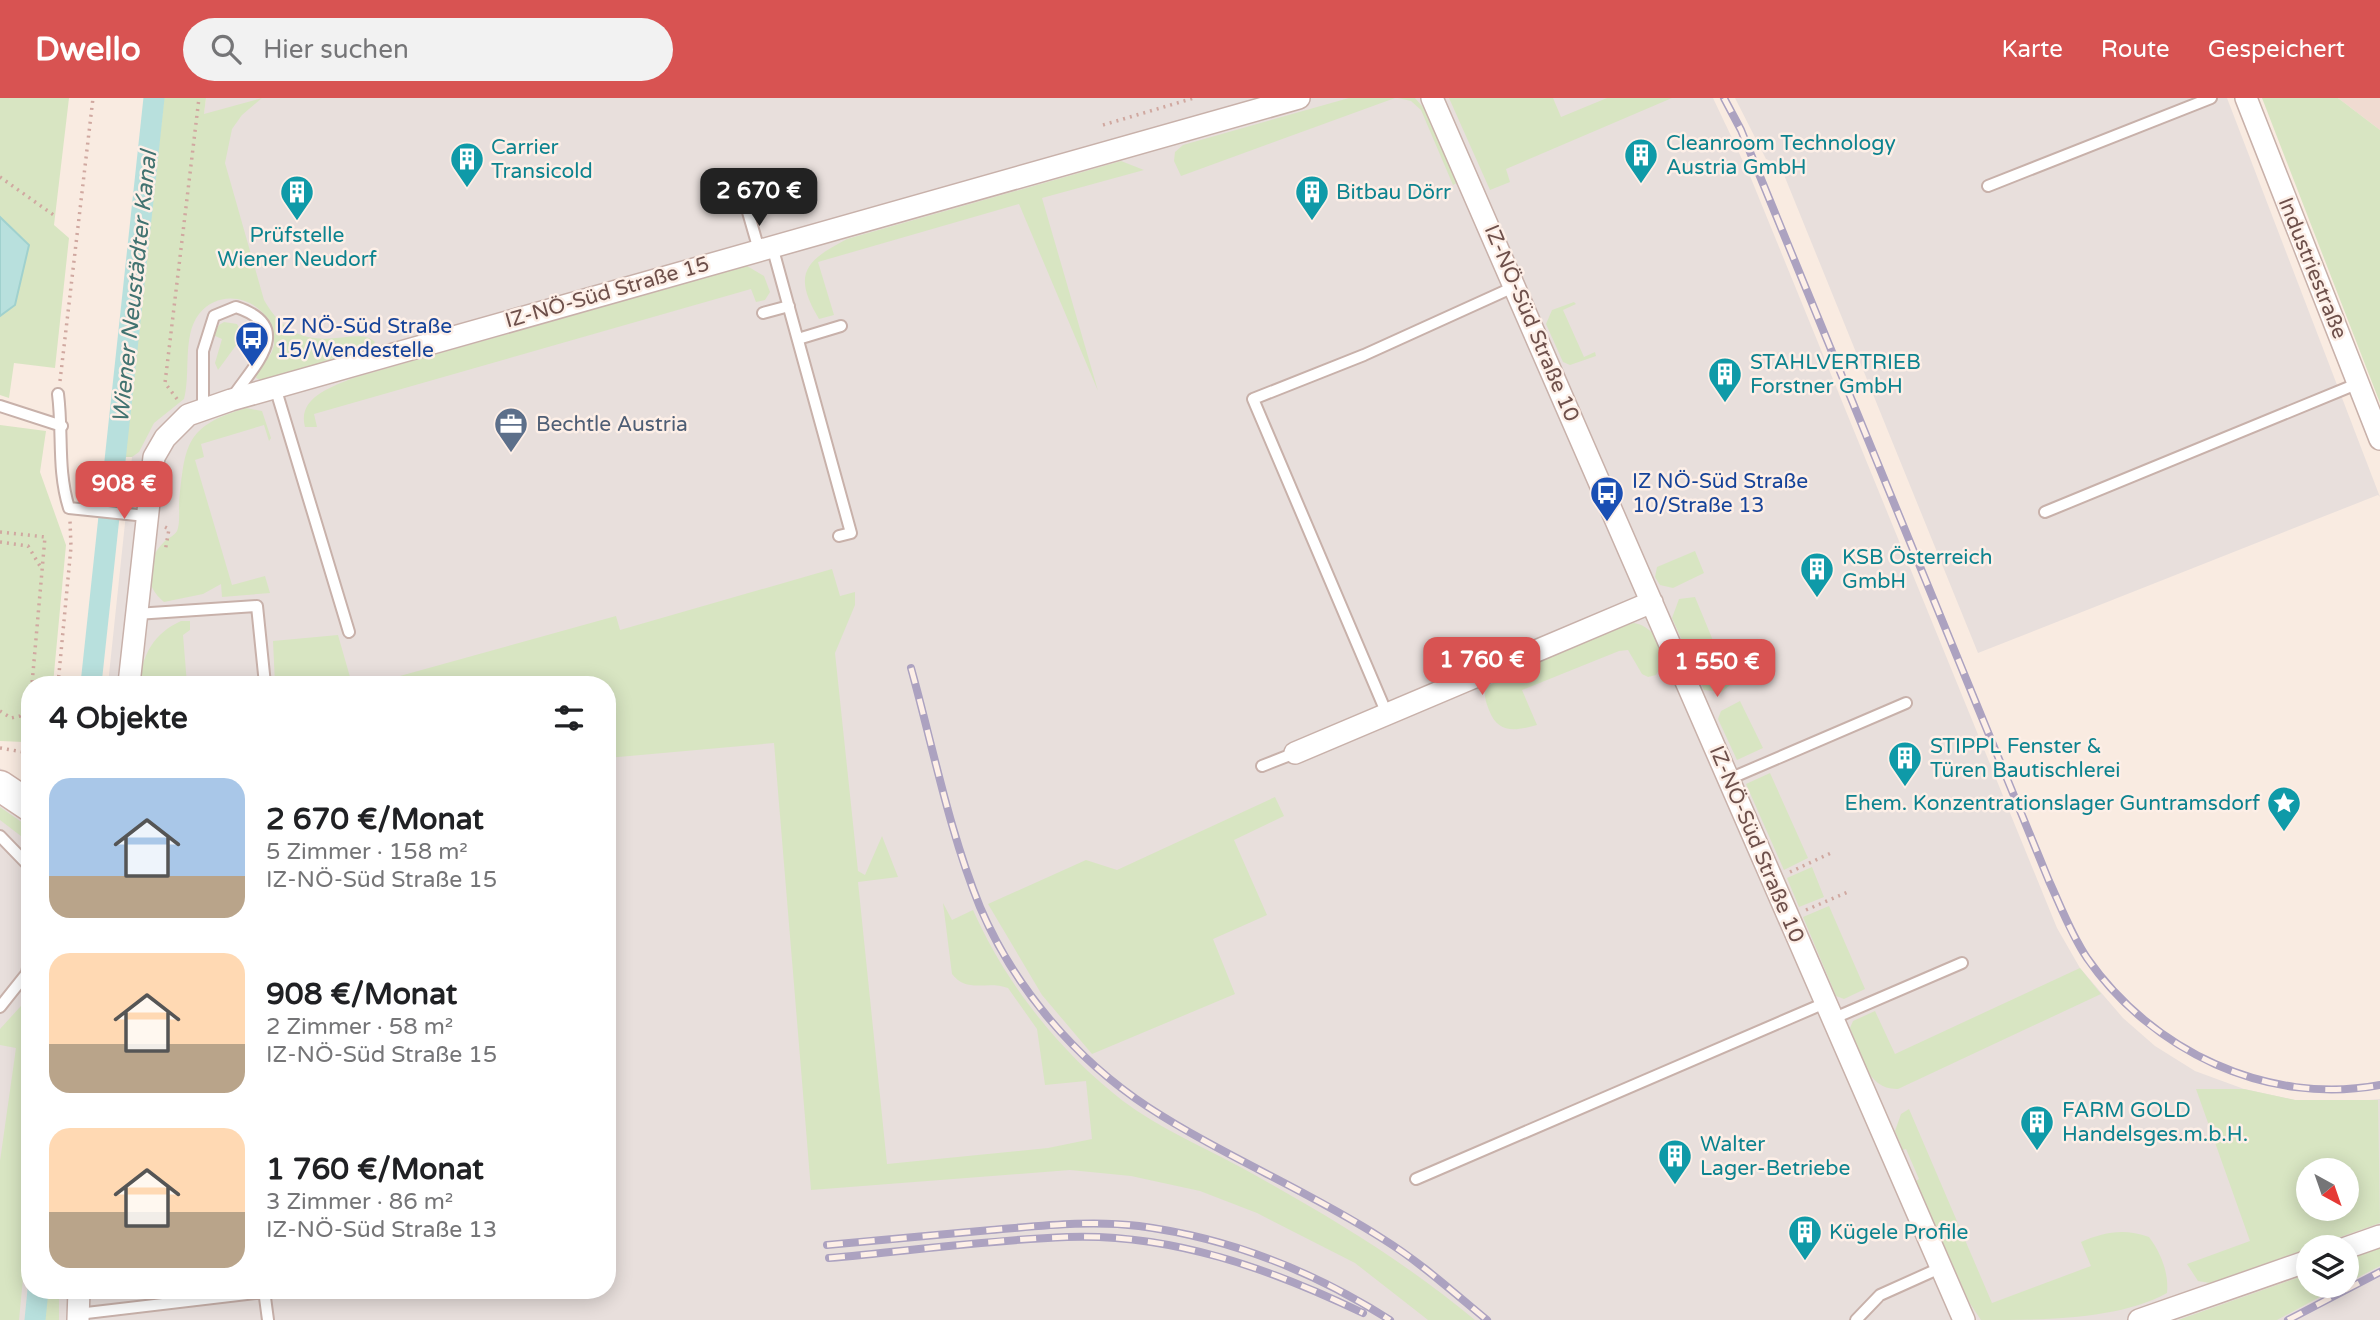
<!DOCTYPE html>
<html lang="de">
<head>
<meta charset="utf-8">
<style>
	body { margin:0; font-family:"Varela Round",sans-serif; background:#f2f2f2; color:#202124; height:100vh; display:flex; flex-direction:column; font-size:26px; white-space:nowrap }
	* { box-sizing:border-box; margin:0 }
	p { font-size:23px; color:#757577 }
	.icon { flex:none; width:38px; height:38px; fill:none; stroke:currentColor; stroke-width:2; stroke-linecap:round; stroke-linejoin:round }
	.map { position:relative; flex:1; overflow:hidden }
	.sheet { position:absolute; left:21px; top:578px; width:595px; height:623px; display:flex; flex-direction:column; background:#fff; border-radius:28px; box-shadow:0 4px 18px #0003 }
	.sheet>* { flex:none }
	.needle { width:46px; rotate:140deg }
	.fabs { position:absolute; left:2296px; top:1060px; display:grid; gap:14px }
	.fabs a { display:grid; place-items:center; width:63px; height:63px; border-radius:50%; background:#fff; box-shadow:0 4px 18px #0003; font-size:35px }
	.price { position:absolute; translate:-50% -60px; padding:0 16px; border-radius:14px; background:#d85352; color:#fff; font-size:23px; line-height:46px; filter:drop-shadow(0 2px 4px #0008) }
	.price::after { content:''; position:absolute; left:50%; top:42px; width:21px; height:16px; margin-left:-10px; background:inherit; clip-path:polygon(0 0,100% 0,50% 100%) }
	.price.selected { background:#222; color:#fff }
	ul { padding:0; list-style:none }
	li { display:flex; align-items:center; gap:21px; height:175px; padding:0 28px }
	li span { display:grid; place-items:center; flex:none; width:196px; height:140px; border-radius:21px; color:#555 }
	li>.icon { margin-inline-start:auto }
	span .icon { width:84px; height:84px; fill:#fffc; stroke-width:1 }
	li b { font-size:30px }
	h2 { display:flex; justify-content:space-between; align-items:center; height:84px; padding:0 28px; font-size:30px }
	header { display:flex; align-items:center; gap:42px; box-sizing:border-box; height:98px; padding:0 35px; background:#d85352; color:#fff }
	header strong { font-size:33px }
	nav { display:flex; gap:38px; margin-inline-start:auto; font-size:24px }
	.search { width:490px; height:63px; background:#f2f2f2; display:flex; align-items:center; gap:18px; box-sizing:border-box; padding:0 24px; border-radius:38px; color:#757577; font-size:26px }
	.map>svg:first-child { display:block }
	.residential { fill:#f0dbd1 }
	.industrial { fill:#e8dfdc; fill-rule:evenodd }
	.green { fill:#d8e5c2; fill-rule:evenodd }
	.water { fill:#b8e0dd; stroke:#a0d1ce; stroke-width:2 }
	.lines { fill:none; stroke-linecap:round; stroke-linejoin:round }
	.canal { stroke:#b8e0dd; stroke-width:21 }
	.lane-casing { stroke:#c8b1aa; stroke-width:14 }
	.street-casing { stroke:#c8b1aa; stroke-width:24 }
	.secondary-casing { stroke:#ceb2aa; stroke-width:33 }
	.path { stroke:#d0a8a0; stroke-width:3.5; stroke-dasharray:2 5; stroke-linecap:butt }
	.lane { stroke:#fff; stroke-width:10 }
	.street { stroke:#fff; stroke-width:21 }
	.secondary { stroke:#fff; stroke-width:30 }
	.rail-casing { stroke:#aca2c0; stroke-width:8 }
	.rail { stroke:#fdefe7; stroke-width:5; stroke-dasharray:16; stroke-linecap:butt }
	.labels { text-anchor:middle; stroke-width:5; stroke-linejoin:round; paint-order:stroke }
	.culture-label { font-size:21px; fill:#0d838f; stroke:#fdefe7; text-anchor:start }
	.street-label { font-size:21px; fill:#6e504b; stroke:#fdefe7 }
	.transit-label { font-size:21px; fill:#164399; stroke:#fdefe7; text-anchor:start }
	.service-label { font-size:21px; fill:#4e5e75; stroke:#fdefe7; text-anchor:start }
	.water-label { font-size:23px; font-style:italic; fill:#417270; stroke:#fdefe7 }
</style>
</head>
<body>
<header>
<strong>Dwello</strong>
<div class="search"><svg class="icon" aria-label="search" viewBox="0 0 24 24"><circle cx="10" cy="10" r="6"/><path d="M15 15l6 6"/></svg>Hier suchen</div>
<nav><a>Karte</a><a>Route</a><a>Gespeichert</a></nav>
</header>
<div class="map">
<svg width="2380" height="1222" viewBox="0 0 2380 1222">
	<rect width="100%" height="100%" fill="#f9ebe1"/>
	<!-- residential -->
	<path class="residential" d="M 2338,0 L 2380,0 L 2380,32 Z"/>
	<!-- industrial -->
	<path class="industrial" d="M 206,0 L 1713,0 L 1750,78 L 2057,830 L 2080,870 L 2123,920 L 2155,948 L 2195,973 L 2244,991 L 2295,1002 L 2347,1004 L 2380,1001 L 2380,1222 L 0,1222 L 0,670 L 14,682 L 30,685 L 30,1192 L 607,1192 L 607,586 L 108,586 L 132,359 L 167,281 ZM 2308,1073 L 2347,1073 L 2347,1111 L 2308,1111 ZM 2308,1150 L 2347,1150 L 2347,1188 L 2308,1188 Z
		M 1735,0 L 2227,0 L 2380,399 L 2378,397 L 1978,555 L 1780,67 L 1766,61 Z"/>
	<!-- green -->
	<path class="green" d="M 0,0 L 69,0 L 54,127 L 69,140 L 55,270 L 14,265 L 9,300 L 0,297 L 0,218 L 15,207 L 29,147 L 0,119 Z
		M 164,0 L 206,0 L 204,16 L 262,0 L 242,17 L 232,31 L 225,65 L 264,202 C 302,269 355,224 375,244 L 370,251 L 261,282 L 256,280 C 259,265 275,260 274,242 C 272,204 224,185 199,216 C 182,238 191,276 184,301 L 154,325 L 139,354 L 132,359 L 125,359 Z
		M 1349,0 L 1395,0 L 1181,78 L 1174,63 L 1175,54 L 1183,47 Z
		M 1398,0 L 1415,0 L 1430,17 L 1459,78 L 1457,85 L 1453,87 L 1421,12 L 1411,3 Z
		M 1449,0 L 1553,0 L 1561,19 L 1607,0 L 1672,0 L 1506,71 L 1510,84 L 1490,92 Z
		M 2262,0 L 2338,0 L 2380,32 L 2380,305 Z
		M 1121,63 L 1144,72 L 1042,100 L 1098,293 L 1019,106 L 818,164 L 834,217 L 819,221 C 792,176 805,163 847,141 Z
		M 747,168 L 764,178 L 770,194 L 765,202 L 756,204 L 751,191 L 314,316 L 317,329 L 305,329 C 297,300 331,289 353,280 Z
		M 1574,204 L 1576,206 L 1563,212 L 1584,259 L 1595,254 L 1596,258 L 1570,267 L 1563,264 L 1546,226 L 1552,212 Z
		M 224,224 L 237,226 L 245,241 L 241,249 L 237,246 L 218,272 L 215,265 L 222,241 L 213,237 L 219,227 Z
		M 246,310 L 262,313 L 271,340 L 269,343 L 264,327 L 201,346 L 204,359 L 195,362 L 232,487 L 265,478 L 270,495 L 222,499 L 221,486 L 203,496 L 164,504 C 143,487 145,463 164,444 C 167,441 175,437 177,433 C 180,427 179,413 179,406 C 185,348 184,328 246,310 Z
		M 0,327 L 46,333 L 40,374 L 66,447 L 53,586 L 30,586 L 30,640 L 24,644 L 0,643 Z
		M 1695,453 L 1704,475 L 1673,490 L 1660,487 L 1655,479 L 1657,469 Z
		M 832,471 L 840,498 L 855,494 L 855,507 L 835,555 L 858,773 L 865,777 L 882,738 L 898,779 L 858,784 L 887,1066 L 1048,1050 L 1092,1041 L 1086,983 L 1045,987 L 1037,931 L 1008,890 C 987,882 967,896 952,876 L 943,805 L 952,822 L 973,812 C 1006,886 1059,953 1123,1003 C 1160,1031 1204,1049 1244,1071 C 1325,1116 1403,1162 1475,1222 L 1428,1222 L 1355,1165 L 1257,1115 L 1200,1093 L 1131,1078 L 1070,1072 L 811,1092 L 774,645 L 607,660 L 607,586 L 371,586 L 616,518 L 620,532 Z
		M 1695,499 L 1731,586 L 1722,594 L 1704,592 L 1672,520 L 1679,501 Z
		M 181,523 L 190,523 L 190,532 L 183,537 L 187,586 L 140,586 C 141,558 154,535 181,523 Z
		M 1634,525 C 1657,529 1670,557 1656,577 L 1648,579 L 1642,576 L 1628,552 L 1619,553 L 1522,592 L 1537,627 C 1515,633 1498,636 1489,612 C 1486,604 1484,599 1485,590 L 1493,585 L 1618,528 Z
		M 338,537 L 352,586 L 275,586 L 273,543 Z
		M 1740,603 L 1763,650 L 1737,662 L 1718,621 L 1721,613 Z
		M 1770,675 L 1808,760 L 1784,772 L 1746,686 Z
		M 1275,699 L 1284,718 L 1234,742 L 1267,817 L 1213,841 L 1235,896 L 1092,956 L 1042,897 L 988,806 L 1086,762 L 1117,772 Z
		M 0,709 L 30,730 L 30,745 L 0,722 Z
		M 1812,769 L 1824,799 L 1799,809 L 1787,780 Z
		M 1829,808 L 1865,891 L 1844,901 L 1836,898 L 1803,819 Z
		M 2080,870 L 2101,896 L 1898,991 C 1866,992 1861,955 1850,930 L 1853,923 L 1875,913 L 1895,956 Z
		M 30,898 L 30,1108 L 19,1222 L 0,1222 L 0,1063 L 16,950 L 0,947 L 0,931 Z
		M 2196,991 L 2244,991 L 2295,1002 L 2378,1002 L 2380,1125 L 2210,1185 L 2198,1183 L 2187,1166 L 2250,1143 ZM 2308,1073 L 2347,1073 L 2347,1111 L 2308,1111 Z
		M 1909,1011 L 1992,1205 L 2091,1168 L 2081,1144 C 2104,1134 2124,1130 2149,1139 C 2161,1155 2169,1175 2167,1195 C 2119,1222 2039,1222 1981,1222 L 1969,1204 L 1916,1083 L 1919,1081 L 1906,1051 L 1903,1052 L 1895,1033 L 1901,1016 Z
		M 2380,1150 L 2380,1168 L 2347,1185 L 2347,1162 Z
		M 2308,1176 L 2308,1188 L 2340,1188 L 2277,1222 L 2178,1222 Z
		M 42,1192 L 59,1192 L 59,1222 L 39,1222 Z"/>
	<!-- water -->
	<path class="water" d="M 0,119 L 29,147 L 15,207 L 0,218 Z"/>
	<g class="lines">
		<!-- canal -->
		<path class="canal" d="M 91,586 L 154,0
			M 35,1222 L 38,1192"/>
		<!-- lane casing -->
		<g class="lane-casing">
			<path id="lane" d="M 1988,88 L 2211,0
				M 746,107 L 759,152
				M 772,148 L 851,435 L 839,438
				M 763,215 L 789,208
				M 798,241 L 841,228
				M 275,289 L 349,534
				M 58,296 C 63,335 57,372 69,410 L 146,418
				M 0,308 L 62,328
				M 203,312 L 203,253 L 214,218 L 236,209 C 297,229 253,268 232,300
				M 2045,414 L 2359,285
				M 136,516 L 257,508 L 265,586
				M 1387,616 L 1253,301 L 1364,257 L 1516,188
				M 1262,668 L 1295,655
				M 1729,681 L 1906,605
				M 0,738 L 30,769
				M 0,909 L 27,875 L 30,859
				M 1832,921 L 1962,865
				M 1416,1081 L 1825,905
				M 264,1192 L 268,1222
				M 78,1216 L 265,1194
				M 1856,1222 L 1880,1197 L 1940,1170"/>
		</g>
		<!-- street casing -->
		<g class="street-casing">
			<path id="street" d="M 1432,0 L 1964,1222
				M 2246,0 L 2380,341
				M 129,586 L 154,359 L 165,340 L 188,317 L 231,302 L 1299,0
				M 1295,655 L 1652,504
				M 2346,1150 L 2380,1138
				M 78,1222 L 79,1192
				M 2139,1222 L 2308,1163"/>
		</g>
		<!-- secondary casing -->
		<g class="secondary-casing">
			<path id="secondary" d="M 0,688 L 30,708"/>
		</g>
		<!-- path -->
		<path class="path" d="M 1103,27 L 1194,0
			M 0,79 L 55,118
			M 60,283 L 93,0
			M 177,301 L 165,285 L 199,0
			M 165,429 L 169,431 L 165,454
			M 0,434 L 45,439 L 32,586
			M 0,444 L 28,448 L 40,468
			M 58,586 L 71,449 L 70,423
			M 0,613 L 11,620 L 20,618 L 30,603
			M 0,650 L 23,654 L 30,651
			M 1790,774 L 1831,755
			M 1806,812 L 1848,794"/>
		<!-- lane -->
		<use href="#lane" class="lane"/>
		<!-- street -->
		<use href="#street" class="street"/>
		<!-- secondary -->
		<use href="#secondary" class="secondary"/>
		<!-- rail casing -->
		<g class="rail-casing">
			<path id="rail" d="M 1724,0 L 1741,32 L 2049,783 C 2061,809 2071,836 2087,860 C 2152,953 2267,1008 2380,987
				M 911,570 C 933,649 949,733 980,809 C 1014,889 1075,961 1148,1009 C 1223,1058 1307,1092 1383,1141 C 1420,1164 1453,1194 1487,1222
				M 827,1147 C 881,1142 936,1137 991,1132 C 1040,1128 1090,1122 1139,1128 C 1230,1140 1313,1173 1390,1222
				M 829,1160 C 908,1153 988,1142 1067,1139 C 1171,1135 1271,1171 1363,1215
				M 2288,1222 L 2380,1174"/>
		</g>
		<!-- rail -->
		<use href="#rail" class="rail"/>
	</g>
	<!-- icons -->
	<defs>
		<g id="building-pin" transform="scale(1.75)"><path d="M0 17L-7.5 6A9.5 9.5 0 1 1 7.5 6Z" fill="#0f9aa8" stroke="#fdefe7"/><path d="M-4-6H4V6H1V3H-1V6H-4ZM-2.5-4.3h1.7v1.8h-1.7ZM.8-4.3h1.7v1.8H.8ZM-2.5-1h1.7V.8h-1.7ZM.8-1h1.7V.8H.8Z" fill="#fff"/></g>
		<g id="bus-pin" transform="scale(1.75)"><path d="M0 17L-7.5 6A9.5 9.5 0 1 1 7.5 6Z" fill="#1a4fb4" stroke="#fdefe7"/><path d="M-5-6H5V4H4V6H2V4H-2V6H-4V4H-5ZM-3.5-4V0h7V-4ZM-3.5 1.2v1.5H-2V1.2ZM2 1.2v1.5H3.5V1.2Z" fill="#fff"/></g>
		<g id="office-pin" transform="scale(1.75)"><path d="M0 17L-7.5 6A9.5 9.5 0 1 1 7.5 6Z" fill="#5c6f8a" stroke="#fdefe7"/><path d="M-6-3h4V-5.5h4V-3h4V5H-6ZM-1-4.5V-3h2v-1.5ZM-6 0V1H6V0Z" fill="#fff"/></g>
		<g id="sight-pin" transform="scale(1.75)"><path d="M0 17L-7.5 6A9.5 9.5 0 1 1 7.5 6Z" fill="#0f9aa8" stroke="#fdefe7"/><path d="M0-6L1.8-2.2L6-1.7L2.9 1.2L3.7 5.4L0 3.3L-3.7 5.4L-2.9 1.2L-6-1.7L-1.8-2.2Z" fill="#fff"/></g>
	</defs>
	<g fill-rule="evenodd">
		<use href="#building-pin" x="1641" y="57"/>
		<use href="#building-pin" x="467" y="61"/>
		<use href="#building-pin" x="297" y="94"/>
		<use href="#building-pin" x="1312" y="94"/>
		<use href="#bus-pin" x="252" y="240"/>
		<use href="#building-pin" x="1725" y="276"/>
		<use href="#office-pin" x="511" y="326"/>
		<use href="#bus-pin" x="1607" y="395"/>
		<use href="#building-pin" x="1817" y="471"/>
		<use href="#building-pin" x="1905" y="660"/>
		<use href="#sight-pin" x="2284" y="705"/>
		<use href="#building-pin" x="2037" y="1024"/>
		<use href="#building-pin" x="1675" y="1058"/>
		<use href="#building-pin" x="1805" y="1134"/>
	</g>
	<g class="labels">
		<!-- culture labels -->
		<g class="culture-label">
			<text x="1666" y="52">Cleanroom Technology<tspan x="1666" dy="24">Austria GmbH</tspan></text>
			<text x="491" y="56">Carrier<tspan x="491" dy="24">Transicold</tspan></text>
			<text x="1336" y="101">Bitbau Dörr</text>
			<text x="297" y="144" text-anchor="middle">Prüfstelle<tspan x="297" dy="24">Wiener Neudorf</tspan></text>
			<text x="1750" y="271">STAHLVERTRIEB<tspan x="1750" dy="24">Forstner GmbH</tspan></text>
			<text x="1842" y="466">KSB Österreich<tspan x="1842" dy="24">GmbH</tspan></text>
			<text x="1930" y="655">STIPPL Fenster &amp;<tspan x="1930" dy="24">Türen Bautischlerei</tspan></text>
			<text x="2260" y="712" text-anchor="end">Ehem. Konzentrationslager Guntramsdorf</text>
			<text x="2062" y="1019">FARM GOLD<tspan x="2062" dy="24">Handelsges.m.b.H.</tspan></text>
			<text x="1700" y="1053">Walter<tspan x="1700" dy="24">Lager-Betriebe</tspan></text>
			<text x="1829" y="1141">Kügele Profile</text>
		</g>
		<!-- street labels -->
		<g class="street-label">
			<text transform="translate(2313 170) rotate(68)" y="7">Industriestraße</text>
			<text transform="translate(607 194) rotate(-16)" y="7">IZ-NÖ-Süd Straße 15</text>
			<text transform="translate(1532 225) rotate(67)" y="7">IZ-NÖ-Süd Straße 10</text>
			<text transform="translate(1757 746) rotate(67)" y="7">IZ-NÖ-Süd Straße 10</text>
		</g>
		<!-- transit labels -->
		<g class="transit-label">
			<text x="276" y="235">IZ NÖ-Süd Straße<tspan x="276" dy="24">15/Wendestelle</tspan></text>
			<text x="1632" y="390">IZ NÖ-Süd Straße<tspan x="1632" dy="24">10/Straße 13</tspan></text>
		</g>
		<!-- service labels -->
		<g class="service-label">
			<text x="536" y="333">Bechtle Austria</text>
		</g>
		<!-- water labels -->
		<g class="water-label">
			<text transform="translate(134 189) rotate(-84)" y="8">Wiener Neustädter Kanal</text>
		</g>
	</g>
</svg>
<div class="fabs">
<a><svg class="needle" viewBox="-14 -14 28 28"><path d="M0-13l5 13h-10z" fill="#e53935"/><path d="M0 13l5-13h-10z" fill="#757577"/></svg></a>
<a><svg class="icon" aria-label="layers" viewBox="0 0 24 24"><path d="M12 4l9 5-9 5-9-5zM3 14l9 5 9-5"/></svg></a>
</div>
<b class="price selected" style="left:759px;top:130px">2 670 €</b>
<b class="price" style="left:124px;top:423px">908 €</b>
<b class="price" style="left:1482px;top:599px">1 760 €</b>
<b class="price" style="left:1717px;top:601px">1 550 €</b>
<section class="sheet">
<h2>4 Objekte<svg class="icon" aria-label="filters" viewBox="0 0 24 24"><path d="M4 7h16M4 17h16"/><circle cx="9" cy="7" r="2"/><circle cx="15" cy="17" r="2"/></svg></h2>
<ul>
<li><span style="background:linear-gradient(#a9c7e8 70%,#b9a48a 0)"><svg class="icon" aria-label="home" viewBox="0 0 24 24"><path d="M3 11l9-7 9 7M6 9v11h12V9"/></svg></span><div><b>2 670 €/Monat</b><p>5 Zimmer · 158 m²</p><p>IZ-NÖ-Süd Straße 15</p></div></li>
<li><span style="background:linear-gradient(#ffd9b3 65%,#b9a48a 0)"><svg class="icon" aria-label="home" viewBox="0 0 24 24"><path d="M3 11l9-7 9 7M6 9v11h12V9"/></svg></span><div><b>908 €/Monat</b><p>2 Zimmer · 58 m²</p><p>IZ-NÖ-Süd Straße 15</p></div></li>
<li><span style="background:linear-gradient(#ffd9b3 60%,#b9a48a 0)"><svg class="icon" aria-label="home" viewBox="0 0 24 24"><path d="M3 11l9-7 9 7M6 9v11h12V9"/></svg></span><div><b>1 760 €/Monat</b><p>3 Zimmer · 86 m²</p><p>IZ-NÖ-Süd Straße 13</p></div></li>
</ul>
</section>
</div>
</body>
</html>
